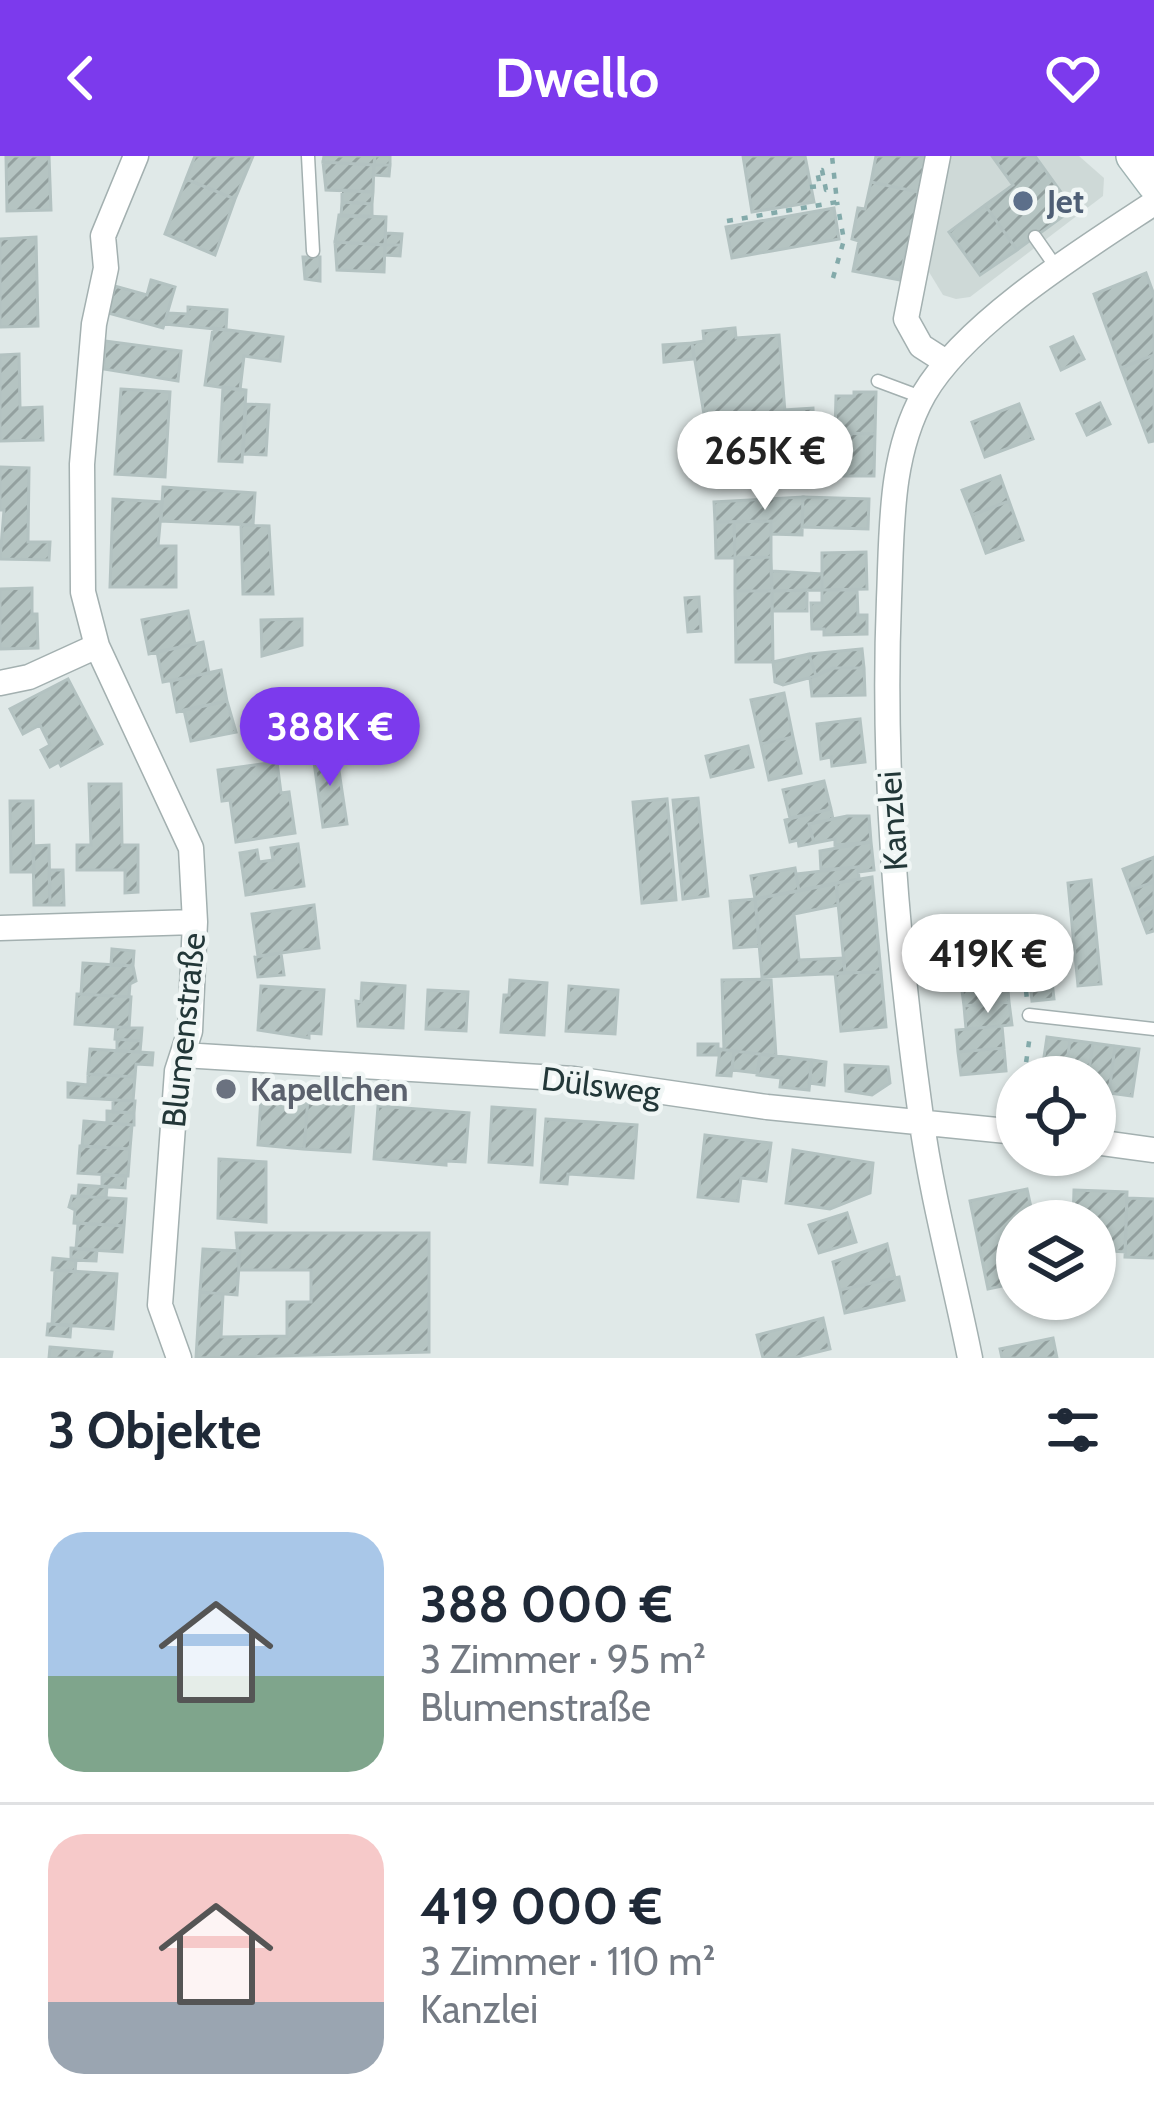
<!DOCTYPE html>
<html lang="de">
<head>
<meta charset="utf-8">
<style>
	body { margin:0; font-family:Cabin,sans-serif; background:#f2f2f3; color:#1f2937; height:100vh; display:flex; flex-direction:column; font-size:45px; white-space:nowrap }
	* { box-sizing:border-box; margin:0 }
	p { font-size:39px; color:#747a83 }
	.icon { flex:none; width:66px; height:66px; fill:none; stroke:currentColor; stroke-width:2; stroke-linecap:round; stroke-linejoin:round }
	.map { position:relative; height:1202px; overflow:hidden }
	.drawer { display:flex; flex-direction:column; background:#fff; flex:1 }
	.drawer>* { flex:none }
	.controls { position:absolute; left:996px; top:900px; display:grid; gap:24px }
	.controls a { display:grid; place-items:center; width:120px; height:120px; border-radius:50%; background:#fff; box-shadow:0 3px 9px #0004; font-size:60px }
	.price { position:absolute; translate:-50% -102px; padding:0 27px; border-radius:42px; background:#fff; color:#222; font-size:39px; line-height:78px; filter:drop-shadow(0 3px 6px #0008) }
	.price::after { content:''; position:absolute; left:50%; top:72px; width:36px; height:27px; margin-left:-18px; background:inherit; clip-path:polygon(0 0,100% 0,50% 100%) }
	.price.on { background:#7c3aed; color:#fff }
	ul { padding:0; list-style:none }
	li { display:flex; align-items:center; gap:36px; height:300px; padding:0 48px }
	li+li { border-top:3px solid #e0e1e3 }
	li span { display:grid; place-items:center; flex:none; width:336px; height:240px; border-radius:36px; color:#555 }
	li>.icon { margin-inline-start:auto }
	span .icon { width:144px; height:144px; fill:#fffc; stroke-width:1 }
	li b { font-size:51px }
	h2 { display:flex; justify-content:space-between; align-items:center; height:144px; padding:0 48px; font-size:51px }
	header { display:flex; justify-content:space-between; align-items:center; height:156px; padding:0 48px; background:#7c3aed; color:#fff; font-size:54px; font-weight:700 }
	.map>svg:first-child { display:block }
	.built { fill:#ced9d7 }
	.building { fill:url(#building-hatch); stroke:#b3c2c1; stroke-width:3 }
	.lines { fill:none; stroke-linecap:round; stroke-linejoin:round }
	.service-casing { stroke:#a3b0b0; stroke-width:15 }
	.minor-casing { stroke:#a3b0b0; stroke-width:27 }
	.secondary-casing { stroke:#a0b4b3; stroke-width:36 }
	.path { stroke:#83aaaa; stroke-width:4.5; stroke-dasharray:6 9; stroke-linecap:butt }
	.service { stroke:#fff; stroke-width:12 }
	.minor { stroke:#fff; stroke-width:24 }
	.secondary { stroke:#fff; stroke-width:33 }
	.service-dot { fill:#5c6f8a; stroke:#f0f6f5; stroke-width:4.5 }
	.worship-dot { fill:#6b7280; stroke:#f0f6f5; stroke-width:4.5 }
	.labels { text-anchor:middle; stroke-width:9; stroke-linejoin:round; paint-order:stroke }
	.service-label { font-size:33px; font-weight:bold; fill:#4e5e75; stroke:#f0f6f5; text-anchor:start }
	.street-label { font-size:33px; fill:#223738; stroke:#f0f6f5 }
	.worship-label { font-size:33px; font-weight:bold; fill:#5b616d; stroke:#f0f6f5; text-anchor:start }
</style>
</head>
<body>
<header><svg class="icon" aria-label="back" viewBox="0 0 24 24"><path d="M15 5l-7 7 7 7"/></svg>Dwello<svg class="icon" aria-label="heart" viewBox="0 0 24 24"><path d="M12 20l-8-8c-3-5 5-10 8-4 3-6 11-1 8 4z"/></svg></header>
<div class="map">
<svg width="1154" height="1202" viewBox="0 0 1154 1202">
	<defs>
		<pattern id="building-hatch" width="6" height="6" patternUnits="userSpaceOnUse" patternTransform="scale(3)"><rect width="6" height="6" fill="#b5c4c2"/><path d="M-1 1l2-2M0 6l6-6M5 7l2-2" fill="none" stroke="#93a09f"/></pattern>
	</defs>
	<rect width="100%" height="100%" fill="#e0e9e8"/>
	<!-- built -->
	<path class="built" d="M 950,0 L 1079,0 L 1104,22 L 1103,40 L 970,141 L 956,143 L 943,139 L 929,116 Z"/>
	<!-- building -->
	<path class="building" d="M 6,0 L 49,0 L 51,54 L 7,55 Z
		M 195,0 L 253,0 L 235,43 L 186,23 Z
		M 324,0 L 375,0 L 374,9 L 323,6 Z
		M 375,0 L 390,0 L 390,9 L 374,9 Z
		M 743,0 L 805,0 L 814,46 L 752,56 Z
		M 876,0 L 929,0 L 918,36 L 871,26 Z
		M 992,0 L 1035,0 L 1073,53 L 1017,94 L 985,49 L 1013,29 Z
		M 323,6 L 374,9 L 373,36 L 326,34 Z
		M 374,9 L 390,9 L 389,20 L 373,19 Z
		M 186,23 L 235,43 L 215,99 L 165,78 Z
		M 871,26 L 918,36 L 910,95 L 906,94 L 900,124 L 853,115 L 859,85 L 852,83 L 858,52 L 865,53 Z
		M 342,34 L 373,36 L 372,48 L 342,46 Z
		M 342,46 L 372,48 L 372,61 L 341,60 Z
		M 985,49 L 1017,94 L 980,119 L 949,76 Z
		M 834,52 L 839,83 L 732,102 L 726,71 Z
		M 339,59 L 386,61 L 385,89 L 335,86 Z
		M 386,77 L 402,78 L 401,89 L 385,89 Z
		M 36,81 L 38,170 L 0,171 L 0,83 Z
		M 335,86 L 385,89 L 384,116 L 337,114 Z
		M 385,89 L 401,89 L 400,100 L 385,99 Z
		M 303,101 L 320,101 L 320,125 L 305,123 Z
		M 1146,117 L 1154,139 L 1154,199 L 1121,212 L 1094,138 Z
		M 151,124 L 175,131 L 163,172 L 108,157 L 115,130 L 147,139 Z
		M 188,151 L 227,154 L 226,174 L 164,168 L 168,157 L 188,158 Z
		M 213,172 L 283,181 L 280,205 L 244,200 L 240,234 L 205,229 Z
		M 735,172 L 736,182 L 779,179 L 787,282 L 709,288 L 692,187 L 704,185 L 703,175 Z
		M 1073,181 L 1084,203 L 1061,214 L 1051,191 Z
		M 105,185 L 181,195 L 178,225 L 104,213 Z
		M 692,187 L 694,203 L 664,206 L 663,189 Z
		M 19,198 L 20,252 L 42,251 L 43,284 L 0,285 L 0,199 Z
		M 1154,199 L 1154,285 L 1149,286 L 1121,212 Z
		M 223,231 L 246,234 L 242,306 L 219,305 Z
		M 121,233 L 170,236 L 165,321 L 115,318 Z
		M 854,236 L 876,236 L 875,278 L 835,277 L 836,240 L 854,240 Z
		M 1100,247 L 1110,268 L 1087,279 L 1077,258 Z
		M 246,248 L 269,249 L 266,299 L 243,298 Z
		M 1019,248 L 1033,283 L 985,301 L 972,266 Z
		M 813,252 L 814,279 L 787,282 L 785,254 Z
		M 835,277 L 837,300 L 796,303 L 796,299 L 780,300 L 781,320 L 752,323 L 750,285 Z
		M 843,277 L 875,278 L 874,320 L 842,320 Z
		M 0,311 L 29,312 L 28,386 L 50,386 L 49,404 L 0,403 L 4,354 L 0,354 Z
		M 1000,320 L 1009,345 L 972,359 L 962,334 Z
		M 163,331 L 255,337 L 253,369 L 161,365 Z
		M 803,341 L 869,343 L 868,373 L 802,371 Z
		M 803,341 L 802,379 L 771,378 L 771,365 L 715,366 L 714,346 Z
		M 113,343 L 162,346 L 158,390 L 176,390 L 176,431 L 110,431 Z
		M 1009,345 L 1023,384 L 986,397 L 972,359 Z
		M 771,365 L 771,401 L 735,402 L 734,366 Z
		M 715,366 L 734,366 L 735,402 L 716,402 Z
		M 241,369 L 269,370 L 273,438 L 243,438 Z
		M 866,396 L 867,433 L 822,434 L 822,397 Z
		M 771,401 L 772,435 L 735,435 L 735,402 Z
		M 771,415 L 822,418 L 822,434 L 772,435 Z
		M 32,432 L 32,458 L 37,458 L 38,492 L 0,493 L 0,433 Z
		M 807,434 L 807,455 L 772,455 L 772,435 Z
		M 822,434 L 857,434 L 858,459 L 867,459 L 867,478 L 824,479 L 824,473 L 812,473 L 811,447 L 822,447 Z
		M 735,435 L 772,435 L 773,506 L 736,506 Z
		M 699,441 L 701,475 L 688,476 L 685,442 Z
		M 188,455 L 195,488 L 149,498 L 142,464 Z
		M 302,463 L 302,489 L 262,500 L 261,464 Z
		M 203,486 L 209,517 L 163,526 L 157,496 Z
		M 862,493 L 864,512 L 833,512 L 816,520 L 809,498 Z
		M 809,498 L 816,520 L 783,529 L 775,526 L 773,506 Z
		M 833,512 L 864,512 L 865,539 L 812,540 L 810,522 Z
		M 221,514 L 227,545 L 177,556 L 171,525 Z
		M 68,523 L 102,588 L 61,610 L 59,606 L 50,611 L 41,594 L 50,589 L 40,569 L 23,578 L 10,553 Z
		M 784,537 L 793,581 L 761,588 L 751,544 Z
		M 227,545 L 236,576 L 191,585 L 184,554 Z
		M 860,563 L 865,606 L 832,610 L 831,601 L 821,603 L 817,568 Z
		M 793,581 L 801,617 L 769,624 L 761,588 Z
		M 748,590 L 753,611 L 711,621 L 706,600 Z
		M 336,595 L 347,668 L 323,671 L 313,599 Z
		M 277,606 L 281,637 L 289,636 L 295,677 L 236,686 L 230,644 L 222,645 L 218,614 Z
		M 824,625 L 831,653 L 790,662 L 783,634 Z
		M 89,628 L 121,628 L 122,689 L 138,689 L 138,736 L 125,737 L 125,714 L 77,714 L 77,689 L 91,689 Z
		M 698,642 L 708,740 L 683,743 L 673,644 Z
		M 667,643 L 676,744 L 642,747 L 633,646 Z
		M 10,645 L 33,645 L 34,716 L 11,716 Z
		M 831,653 L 833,663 L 809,668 L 814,687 L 799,690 L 798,684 L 790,686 L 785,664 Z
		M 847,660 L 869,660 L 871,686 L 835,689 L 835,683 L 814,687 L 809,668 Z
		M 871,686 L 874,714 L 858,716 L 858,711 L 821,714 L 820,695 Z
		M 298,688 L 304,730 L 246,739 L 240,697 L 257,694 L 259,706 L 273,704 L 271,692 Z
		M 49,689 L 50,749 L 34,749 L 33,690 Z
		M 1154,701 L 1154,726 L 1131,734 L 1123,713 Z
		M 858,711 L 859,723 L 799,735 L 796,718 Z
		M 795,712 L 799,735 L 755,743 L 751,720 Z
		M 49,714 L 63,714 L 64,749 L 50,749 Z
		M 872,721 L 881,816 L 845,817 L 836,727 Z
		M 1091,724 L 1101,828 L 1078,830 L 1068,727 Z
		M 1154,726 L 1154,750 L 1139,756 L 1131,734 Z
		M 836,727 L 838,749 L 794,758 L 799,804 L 844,802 L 845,817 L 762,821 L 755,743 Z
		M 755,743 L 760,790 L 734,792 L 730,745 Z
		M 314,749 L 319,792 L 258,800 L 252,758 Z
		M 1154,750 L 1154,775 L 1147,777 L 1139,756 Z
		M 1045,762 L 1054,843 L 1032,845 L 1023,763 Z
		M 1003,776 L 1005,800 L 959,804 L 957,781 Z
		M 112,793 L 134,795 L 133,810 L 111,809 Z
		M 281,797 L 284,819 L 258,821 L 255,801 Z
		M 1005,800 L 1007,823 L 961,827 L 959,804 Z
		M 83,807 L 133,810 L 136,825 L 130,828 L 129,841 L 81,838 Z
		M 881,816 L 886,871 L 841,875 L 835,817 Z
		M 771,823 L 776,900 L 724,894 L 722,824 Z
		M 1007,823 L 1009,846 L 964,850 L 961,827 Z
		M 510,824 L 547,827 L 544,879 L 501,876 L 504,839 L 509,839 Z
		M 362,827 L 405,830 L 403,872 L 358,870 L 356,845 L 361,846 Z
		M 261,830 L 324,834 L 321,878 L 309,877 L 309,882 L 258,874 Z
		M 569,830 L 618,834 L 615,878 L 566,875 Z
		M 428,834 L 468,836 L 466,875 L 426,873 Z
		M 77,838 L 131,841 L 129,872 L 75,868 Z
		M 1009,846 L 1012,869 L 966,873 L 964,850 Z
		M 1002,870 L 1004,892 L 958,896 L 956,874 Z
		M 116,871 L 142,872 L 141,885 L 115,883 Z
		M 1047,881 L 1070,884 L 1065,921 L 1041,921 Z
		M 117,883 L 141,885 L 140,896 L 117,895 Z
		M 1070,884 L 1093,887 L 1088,921 L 1065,921 Z
		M 1093,887 L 1115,890 L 1109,937 L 1095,935 L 1095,921 L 1088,921 Z
		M 698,888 L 718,888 L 718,899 L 698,899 Z
		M 1115,890 L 1139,893 L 1132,940 L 1109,937 Z
		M 1004,892 L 1006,915 L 961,919 L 958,896 Z
		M 90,893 L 153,897 L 152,909 L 136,908 L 135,921 L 88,918 Z
		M 720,893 L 734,895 L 731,920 L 717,919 Z
		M 734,895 L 760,898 L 758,917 L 732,914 Z
		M 760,898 L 812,904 L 809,934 L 780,931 L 781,922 L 757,919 Z
		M 812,904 L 826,906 L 824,929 L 809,927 Z
		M 845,909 L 888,911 L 890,927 L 872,939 L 846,935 Z
		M 88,918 L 135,921 L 133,945 L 68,941 L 68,927 L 88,929 Z
		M 224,926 L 232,928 L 233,936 L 227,940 L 221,938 L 219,931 Z
		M 261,941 L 308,942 L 304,993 L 258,989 Z
		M 308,942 L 354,945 L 350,996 L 304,993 Z
		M 113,944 L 135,945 L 134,957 L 113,956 Z
		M 378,950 L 469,957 L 465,1006 L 446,1005 L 446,1009 L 374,1003 Z
		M 492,951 L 535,954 L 532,1009 L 489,1006 Z
		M 107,955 L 134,957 L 134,969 L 107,967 Z
		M 546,963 L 637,969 L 633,1022 L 568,1018 L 567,1028 L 541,1026 Z
		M 84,965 L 132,969 L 130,993 L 82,990 Z
		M 705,979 L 771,987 L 766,1025 L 741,1022 L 738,1045 L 698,1041 Z
		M 80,990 L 130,993 L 128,1020 L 78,1017 Z
		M 793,994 L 873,1007 L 870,1037 L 830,1053 L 786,1047 Z
		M 219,1003 L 266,1006 L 266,1066 L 218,1062 Z
		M 102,1019 L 126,1020 L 125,1032 L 102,1030 Z
		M 79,1029 L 107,1031 L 106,1042 L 78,1040 Z
		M 1027,1033 L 1034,1065 L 1017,1065 L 1017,1127 L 988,1133 L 970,1045 Z
		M 1074,1034 L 1127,1036 L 1125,1096 L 1095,1094 L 1095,1065 L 1073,1065 Z
		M 72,1040 L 126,1043 L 124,1070 L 74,1067 L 75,1054 L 69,1051 Z
		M 1127,1042 L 1154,1043 L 1154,1102 L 1125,1101 Z
		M 847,1057 L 856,1086 L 819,1097 L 809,1069 Z
		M 78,1067 L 124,1070 L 122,1096 L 76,1093 Z
		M 236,1077 L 429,1077 L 429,1196 L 196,1202 L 200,1136 L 223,1138 L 221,1181 L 287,1180 L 287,1146 L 311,1146 L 311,1114 L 239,1114 Z
		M 887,1088 L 895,1122 L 840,1134 L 833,1106 Z
		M 71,1092 L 97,1094 L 96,1105 L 71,1104 Z
		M 203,1093 L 240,1095 L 237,1139 L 200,1136 Z
		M 53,1102 L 76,1104 L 75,1116 L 52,1114 Z
		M 55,1114 L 117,1118 L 113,1173 L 52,1168 Z
		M 899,1121 L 904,1144 L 845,1157 L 840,1134 Z
		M 823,1162 L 830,1193 L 793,1202 L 763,1202 L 757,1179 Z
		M 48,1168 L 71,1169 L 70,1181 L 47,1179 Z
		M 1053,1182 L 1057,1202 L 1002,1202 L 1000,1193 Z
		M 50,1191 L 112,1196 L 111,1202 L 49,1202 Z"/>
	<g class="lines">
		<!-- service casing -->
		<g class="service-casing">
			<path id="service" d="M 308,0 L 313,95
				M 1035,81 L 1058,114
				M 878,225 L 921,241
				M 1029,859 L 1154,873"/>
		</g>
		<!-- minor casing -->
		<g class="minor-casing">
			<path id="minor" d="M 136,0 L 103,80 L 106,112 L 94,168 L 82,308 L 83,436 L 97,490 L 191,692 L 195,766 L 190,875 L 177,915 L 160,1149 L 179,1202
				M 938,0 L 906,163 L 921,190 L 946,206
				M 0,527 L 29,521 L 97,490
				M 0,772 L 195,766
				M 183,899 L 574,923 L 767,951 L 1017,976
				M 1095,986 L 1154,994
				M 970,1202 C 954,1122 932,1042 921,961 C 897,789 882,616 889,443 C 892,374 889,300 924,238 C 966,166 1084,93 1154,47"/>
		</g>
		<!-- secondary casing -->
		<g class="secondary-casing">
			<path id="secondary" d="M 1133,0 L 1154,28"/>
		</g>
		<!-- path -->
		<path class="path" d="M 810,31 L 820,30 L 817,15 L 822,14 L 826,34 L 834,33
			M 727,65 L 837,46 L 832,0
			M 833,122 L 844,84 L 837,46
			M 1020,775 L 1027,844
			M 1024,921 L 1030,879"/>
		<!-- service -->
		<use href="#service" class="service"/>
		<!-- minor -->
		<use href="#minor" class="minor"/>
		<!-- secondary -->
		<use href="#secondary" class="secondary"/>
	</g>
	<!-- markers -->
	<circle class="service-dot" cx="1023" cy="45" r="12"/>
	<circle class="worship-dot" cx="226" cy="933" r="12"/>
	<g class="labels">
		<!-- service labels -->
		<g class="service-label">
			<text x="1047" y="57">Jet</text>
		</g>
		<!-- street labels -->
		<g class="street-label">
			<text transform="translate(892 665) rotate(-94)" y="12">Kanzlei</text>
			<text transform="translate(183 874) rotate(-84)" y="12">Blumenstraße</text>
			<text transform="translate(601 929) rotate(7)" y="12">Dülsweg</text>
		</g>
		<!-- worship labels -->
		<g class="worship-label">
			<text x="250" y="945">Kapellchen</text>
		</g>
	</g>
</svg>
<div class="controls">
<a><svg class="icon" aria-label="locate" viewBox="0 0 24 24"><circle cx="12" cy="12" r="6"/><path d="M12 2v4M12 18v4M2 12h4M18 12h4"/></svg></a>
<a><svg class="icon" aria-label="layers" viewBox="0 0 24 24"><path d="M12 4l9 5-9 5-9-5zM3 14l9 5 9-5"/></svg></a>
</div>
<b class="price" style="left:765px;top:357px">265K €</b>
<b class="price on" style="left:330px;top:633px">388K €</b>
<b class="price" style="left:988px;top:860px">419K €</b>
</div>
<section class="drawer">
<h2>3 Objekte<svg class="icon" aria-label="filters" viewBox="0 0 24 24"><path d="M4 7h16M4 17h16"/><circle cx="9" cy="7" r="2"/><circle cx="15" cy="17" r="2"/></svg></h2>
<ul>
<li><span style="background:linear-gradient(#a9c7e8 60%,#7fa58c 0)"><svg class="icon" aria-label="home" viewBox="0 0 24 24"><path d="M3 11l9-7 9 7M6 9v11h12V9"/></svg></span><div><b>388 000 €</b><p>3 Zimmer · 95 m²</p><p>Blumenstraße</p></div></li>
<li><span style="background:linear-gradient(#f6c9c9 70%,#9aa5b1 0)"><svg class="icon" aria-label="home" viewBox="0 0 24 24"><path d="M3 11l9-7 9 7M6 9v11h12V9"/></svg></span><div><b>419 000 €</b><p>3 Zimmer · 110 m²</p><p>Kanzlei</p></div></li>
</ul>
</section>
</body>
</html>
